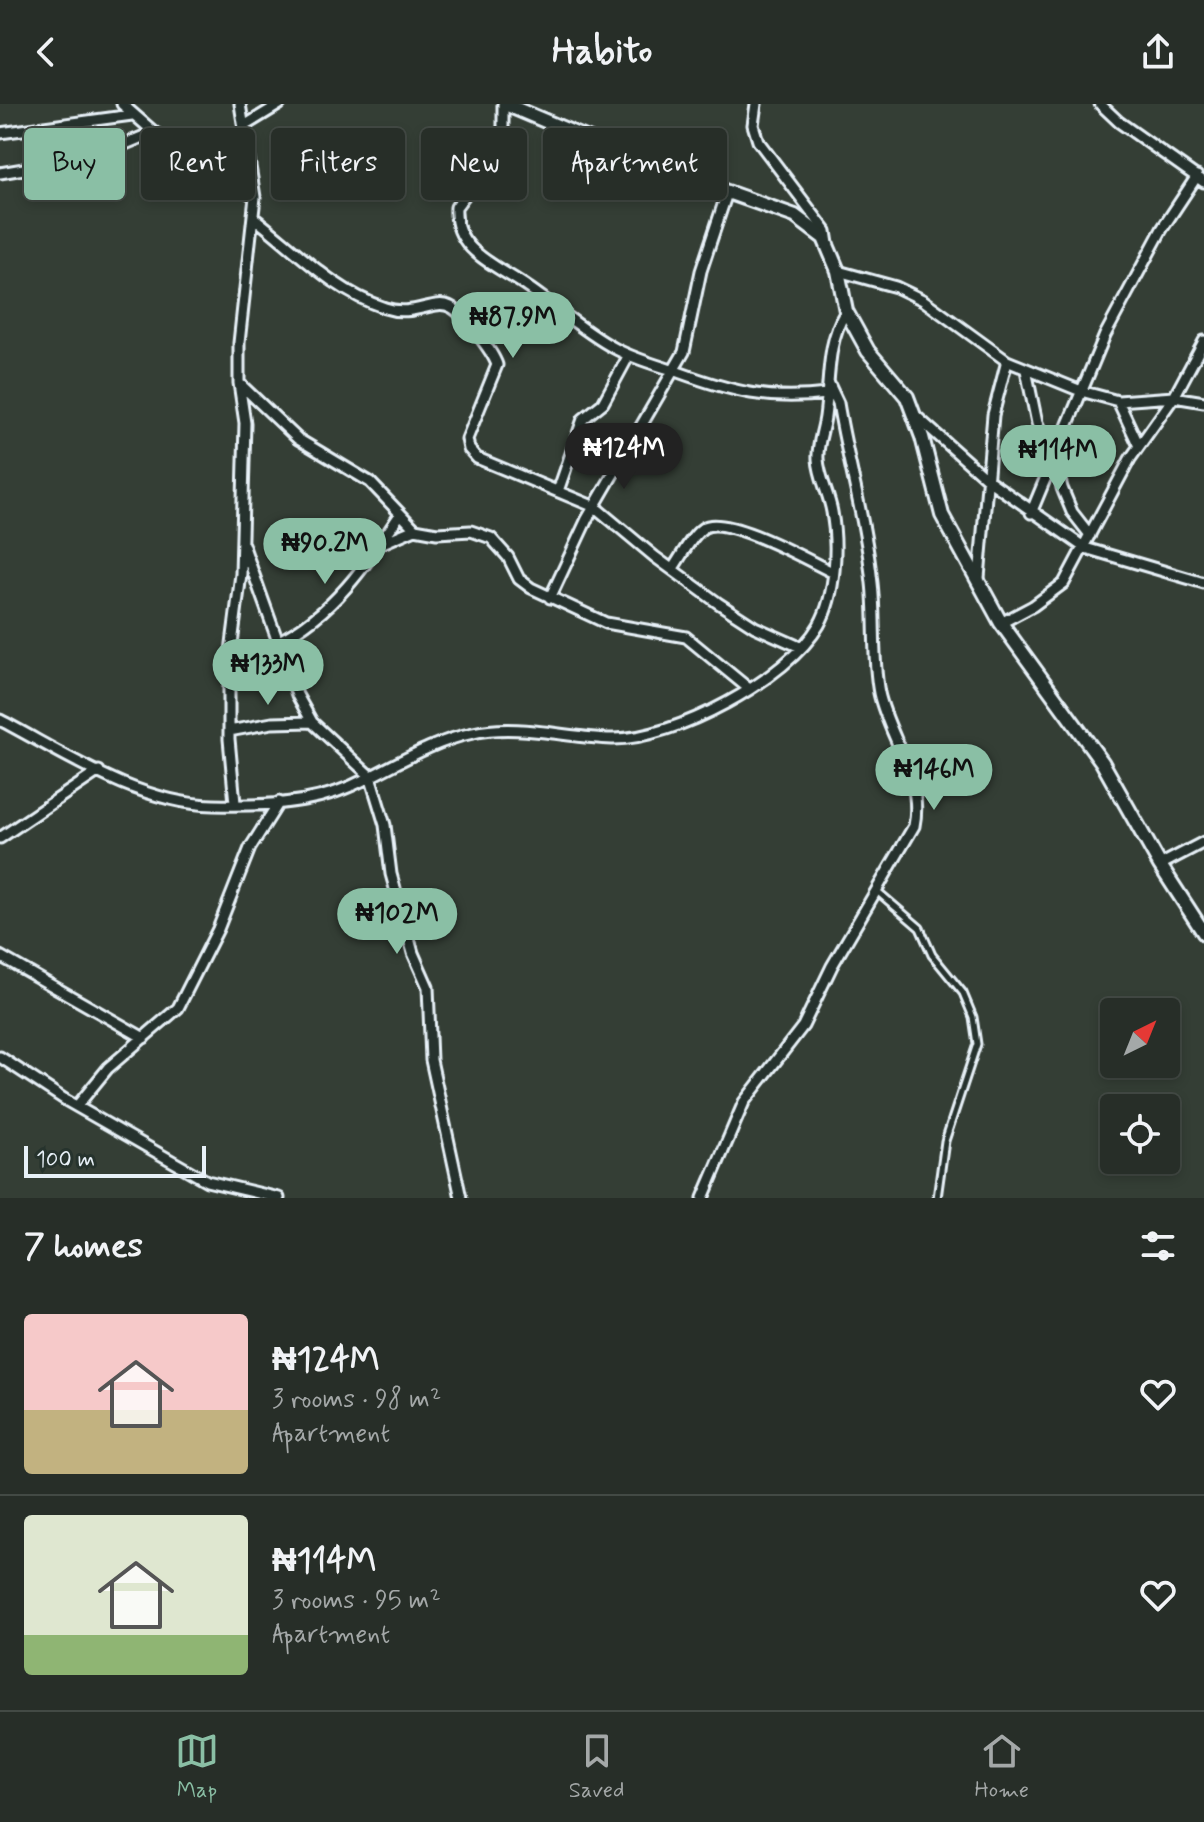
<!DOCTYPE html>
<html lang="en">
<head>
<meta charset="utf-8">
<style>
	body { margin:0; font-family:Mynerve,sans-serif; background:#333a34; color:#f1f3f6; height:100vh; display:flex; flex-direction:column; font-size:30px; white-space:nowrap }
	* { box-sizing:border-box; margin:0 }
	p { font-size:26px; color:#a4a8a8 }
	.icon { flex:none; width:44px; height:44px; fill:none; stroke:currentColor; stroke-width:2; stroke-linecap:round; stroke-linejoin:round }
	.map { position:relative; height:1094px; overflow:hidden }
	.side { display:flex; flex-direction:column; background:#272e28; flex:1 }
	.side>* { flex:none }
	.guide { position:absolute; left:24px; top:24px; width:800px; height:72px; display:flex; gap:16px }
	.needle { width:52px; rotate:43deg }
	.fabs { position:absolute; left:1100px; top:894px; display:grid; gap:16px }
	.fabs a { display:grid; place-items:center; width:80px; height:80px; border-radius:8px; background:#272e28; box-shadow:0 4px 12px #0003,0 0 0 2px #434a45; font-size:40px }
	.scale { position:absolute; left:24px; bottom:20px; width:182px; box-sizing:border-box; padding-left:8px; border:4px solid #e8f1f8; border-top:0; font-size:22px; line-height:28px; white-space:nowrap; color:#e8f1f8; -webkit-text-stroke:6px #26332d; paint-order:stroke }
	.price { position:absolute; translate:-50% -68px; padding:0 18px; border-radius:28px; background:#8abfa5; color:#111; font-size:26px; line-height:52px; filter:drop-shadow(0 2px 4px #0008) }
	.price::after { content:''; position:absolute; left:50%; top:48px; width:24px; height:18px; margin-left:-12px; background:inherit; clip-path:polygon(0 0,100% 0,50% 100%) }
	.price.on { background:#222; color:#fff }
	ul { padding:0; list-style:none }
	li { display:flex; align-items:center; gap:24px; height:200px; padding:0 24px }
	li+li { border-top:2px solid #434a45 }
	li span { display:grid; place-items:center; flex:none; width:224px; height:160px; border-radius:8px; color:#555 }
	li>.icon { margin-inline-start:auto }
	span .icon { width:96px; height:96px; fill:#fffc; stroke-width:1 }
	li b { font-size:34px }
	h2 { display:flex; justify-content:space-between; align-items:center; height:96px; padding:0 24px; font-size:34px }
	.pill { padding:0 28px; border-radius:8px; background:#272e28; box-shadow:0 4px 12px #0003,0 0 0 2px #434a45; font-size:28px; line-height:72px }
	.pill.on { background:#8abfa5; color:#111 }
	header { display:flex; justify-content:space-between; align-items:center; height:104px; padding:0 24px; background:#272e28; font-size:36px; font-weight:700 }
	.dock { display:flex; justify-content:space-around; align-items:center; height:112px; border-top:2px solid #434a45; background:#272e28; font-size:22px; color:#a4a8a8 }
	.dock a { display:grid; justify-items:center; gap:4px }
	.dock .on { color:#8abfa5 }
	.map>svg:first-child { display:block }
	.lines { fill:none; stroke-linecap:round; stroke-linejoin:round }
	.service-casing { stroke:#e8f1f8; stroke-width:11 }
	.minor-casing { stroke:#e8f1f8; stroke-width:15 }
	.tertiary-casing { stroke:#e8f1f8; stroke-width:18 }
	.service { stroke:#26332d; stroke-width:5 }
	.minor { stroke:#26332d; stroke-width:9 }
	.tertiary { stroke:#26332d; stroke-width:12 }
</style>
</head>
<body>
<header><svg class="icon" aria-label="back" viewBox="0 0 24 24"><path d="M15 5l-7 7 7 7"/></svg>Habito<svg class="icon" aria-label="share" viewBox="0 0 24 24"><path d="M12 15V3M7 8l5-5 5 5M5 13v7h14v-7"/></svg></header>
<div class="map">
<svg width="1204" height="1094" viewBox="0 0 1204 1094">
	<rect width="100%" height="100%" fill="#343e35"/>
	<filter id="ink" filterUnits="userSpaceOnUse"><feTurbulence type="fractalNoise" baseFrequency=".0125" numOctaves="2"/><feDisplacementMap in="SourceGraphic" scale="16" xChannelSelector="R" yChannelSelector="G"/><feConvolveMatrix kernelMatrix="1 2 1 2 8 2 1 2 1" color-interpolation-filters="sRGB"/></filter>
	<g filter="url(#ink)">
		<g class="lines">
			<!-- service casing -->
			<g class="service-casing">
				<path id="service" d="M 877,787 L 920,824 L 932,851 L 963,889 L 973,913 L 977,940 L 945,1037 L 937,1094"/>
			</g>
			<!-- minor casing -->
			<g class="minor-casing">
				<path id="minor" d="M 122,0 L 154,28 L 255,93
					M 503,0 L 503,35 L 498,47 L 456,103 C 453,148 499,162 529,184 C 558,204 584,228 614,244 C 634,255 657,261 678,268 C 733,288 768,297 827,290
					M 756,0 L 753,21 L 758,37 L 826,127 L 828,140
					M 1100,0 L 1119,18 L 1204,78
					M 244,22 L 280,0
					M 0,29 L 132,11
					M 0,69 L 94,53 L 154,28
					M 253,113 C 295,145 333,187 385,204 C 414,214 434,194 451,203 C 463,209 493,248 497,261 L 467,335 L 469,345 L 477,354 L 595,403 L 655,453 L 718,499 L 755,523 L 800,543
					M 838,167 L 896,183 L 923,196 L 1007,257 L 1081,287 L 1118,297 L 1174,293 L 1204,298
					M 1026,266 L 1037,319 L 1055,355 L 1062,384 L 1072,408 L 1090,431
					M 239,279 L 298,335 L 370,378 L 415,425 L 437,429 L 471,427 L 491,434 L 508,453 L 519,475 L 531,484 L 606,519 L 686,533 L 748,584
					M 1118,297 L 1139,342
					M 916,312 L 988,376 L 1085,444 L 1204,479
					M 558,387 L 583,315 L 603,299 L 629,251
					M 1031,409 L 1105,231 L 1162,125 L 1197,72
					M 243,440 L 297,591 L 312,618 L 370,672 L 385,721 L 391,770 L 413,849 L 428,883 L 431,956 L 461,1094
					M 380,440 L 415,425
					M 673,464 C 681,453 691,432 703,424 C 725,409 809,457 832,468
					M 979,474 L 993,311 L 1007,257
					M 550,494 L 587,415 L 684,248 L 701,167 L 727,89
					M 1001,519 L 1033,502 L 1064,479 L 1130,355 L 1174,293 L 1204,237
					M 279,537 C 332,511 367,460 399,412
					M 0,616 C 65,650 137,699 213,701 C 258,702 309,701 351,682 C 391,664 429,638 473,629 C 518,619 567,634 612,635 C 674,636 788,575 819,521 C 836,491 838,441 832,408 C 829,390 819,373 818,355 C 817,341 823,327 825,313 C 830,277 826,239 846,207
					M 229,627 L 272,619 L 312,618
					M 235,699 L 229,635 L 229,563 L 241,470 L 245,319 L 239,279 L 239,239 L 255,93 L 240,0
					M 0,734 L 99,667
					M 1160,761 L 1204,738
					M 0,852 L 144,934
					M 0,953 L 67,997 L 207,1077 L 279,1094
					M 77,1002 L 108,964 L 178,904 L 218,825 L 250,744 L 279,698
					M 703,1094 L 744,998 L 803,922 L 832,862 L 914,722 C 924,674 889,634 879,589 C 872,553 876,515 872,479 C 866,419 848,359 838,299 L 829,280"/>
			</g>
			<!-- tertiary casing -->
			<g class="tertiary-casing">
				<path id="tertiary" d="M 505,0 L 640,57 L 795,112 L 824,134 L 838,167 L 846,207 L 868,247 L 907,293 L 922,333 L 942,411 L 1001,519 L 1102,658 L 1160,761 L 1204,829"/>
			</g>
			<!-- service -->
			<use href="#service" class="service"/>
			<!-- minor -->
			<use href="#minor" class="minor"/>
			<!-- tertiary -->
			<use href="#tertiary" class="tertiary"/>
		</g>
	</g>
</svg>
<div class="fabs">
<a><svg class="needle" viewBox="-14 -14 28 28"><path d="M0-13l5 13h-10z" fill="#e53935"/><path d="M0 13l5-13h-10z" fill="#a4a8a8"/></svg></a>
<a><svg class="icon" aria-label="locate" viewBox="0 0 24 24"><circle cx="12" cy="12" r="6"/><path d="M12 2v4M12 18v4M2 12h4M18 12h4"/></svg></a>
</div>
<div class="scale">100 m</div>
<b class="price" style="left:513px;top:256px">₦87.9M</b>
<b class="price on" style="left:624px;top:387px">₦124M</b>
<b class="price" style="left:1058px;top:389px">₦114M</b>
<b class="price" style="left:325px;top:482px">₦90.2M</b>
<b class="price" style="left:268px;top:603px">₦133M</b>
<b class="price" style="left:934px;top:708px">₦146M</b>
<b class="price" style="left:397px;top:852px">₦102M</b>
<div class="guide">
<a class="pill on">Buy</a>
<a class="pill">Rent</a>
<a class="pill">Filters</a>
<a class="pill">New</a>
<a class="pill">Apartment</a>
</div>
</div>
<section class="side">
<h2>7 homes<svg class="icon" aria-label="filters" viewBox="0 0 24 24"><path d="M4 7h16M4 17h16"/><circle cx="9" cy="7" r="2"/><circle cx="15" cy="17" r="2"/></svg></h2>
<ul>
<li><span style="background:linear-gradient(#f6c9c9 60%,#c2b280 0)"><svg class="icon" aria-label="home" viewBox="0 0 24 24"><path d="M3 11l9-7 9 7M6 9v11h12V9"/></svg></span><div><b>₦124M</b><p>3 rooms · 98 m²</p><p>Apartment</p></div><svg class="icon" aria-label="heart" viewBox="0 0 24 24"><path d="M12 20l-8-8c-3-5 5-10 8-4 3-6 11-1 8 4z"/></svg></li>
<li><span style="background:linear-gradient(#dfe7d0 75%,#8fb573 0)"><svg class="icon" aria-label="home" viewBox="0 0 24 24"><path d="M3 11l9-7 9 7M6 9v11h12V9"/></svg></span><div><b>₦114M</b><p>3 rooms · 95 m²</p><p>Apartment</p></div><svg class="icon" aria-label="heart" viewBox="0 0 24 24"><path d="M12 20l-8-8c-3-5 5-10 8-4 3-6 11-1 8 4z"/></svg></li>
</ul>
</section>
<nav class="dock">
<a class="on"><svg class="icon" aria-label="map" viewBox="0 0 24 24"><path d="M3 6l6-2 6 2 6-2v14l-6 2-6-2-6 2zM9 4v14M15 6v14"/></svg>Map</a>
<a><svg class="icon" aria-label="saved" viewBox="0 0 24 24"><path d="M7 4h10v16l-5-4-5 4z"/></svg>Saved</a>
<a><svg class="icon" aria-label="home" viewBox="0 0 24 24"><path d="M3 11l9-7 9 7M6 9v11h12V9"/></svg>Home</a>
</nav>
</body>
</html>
